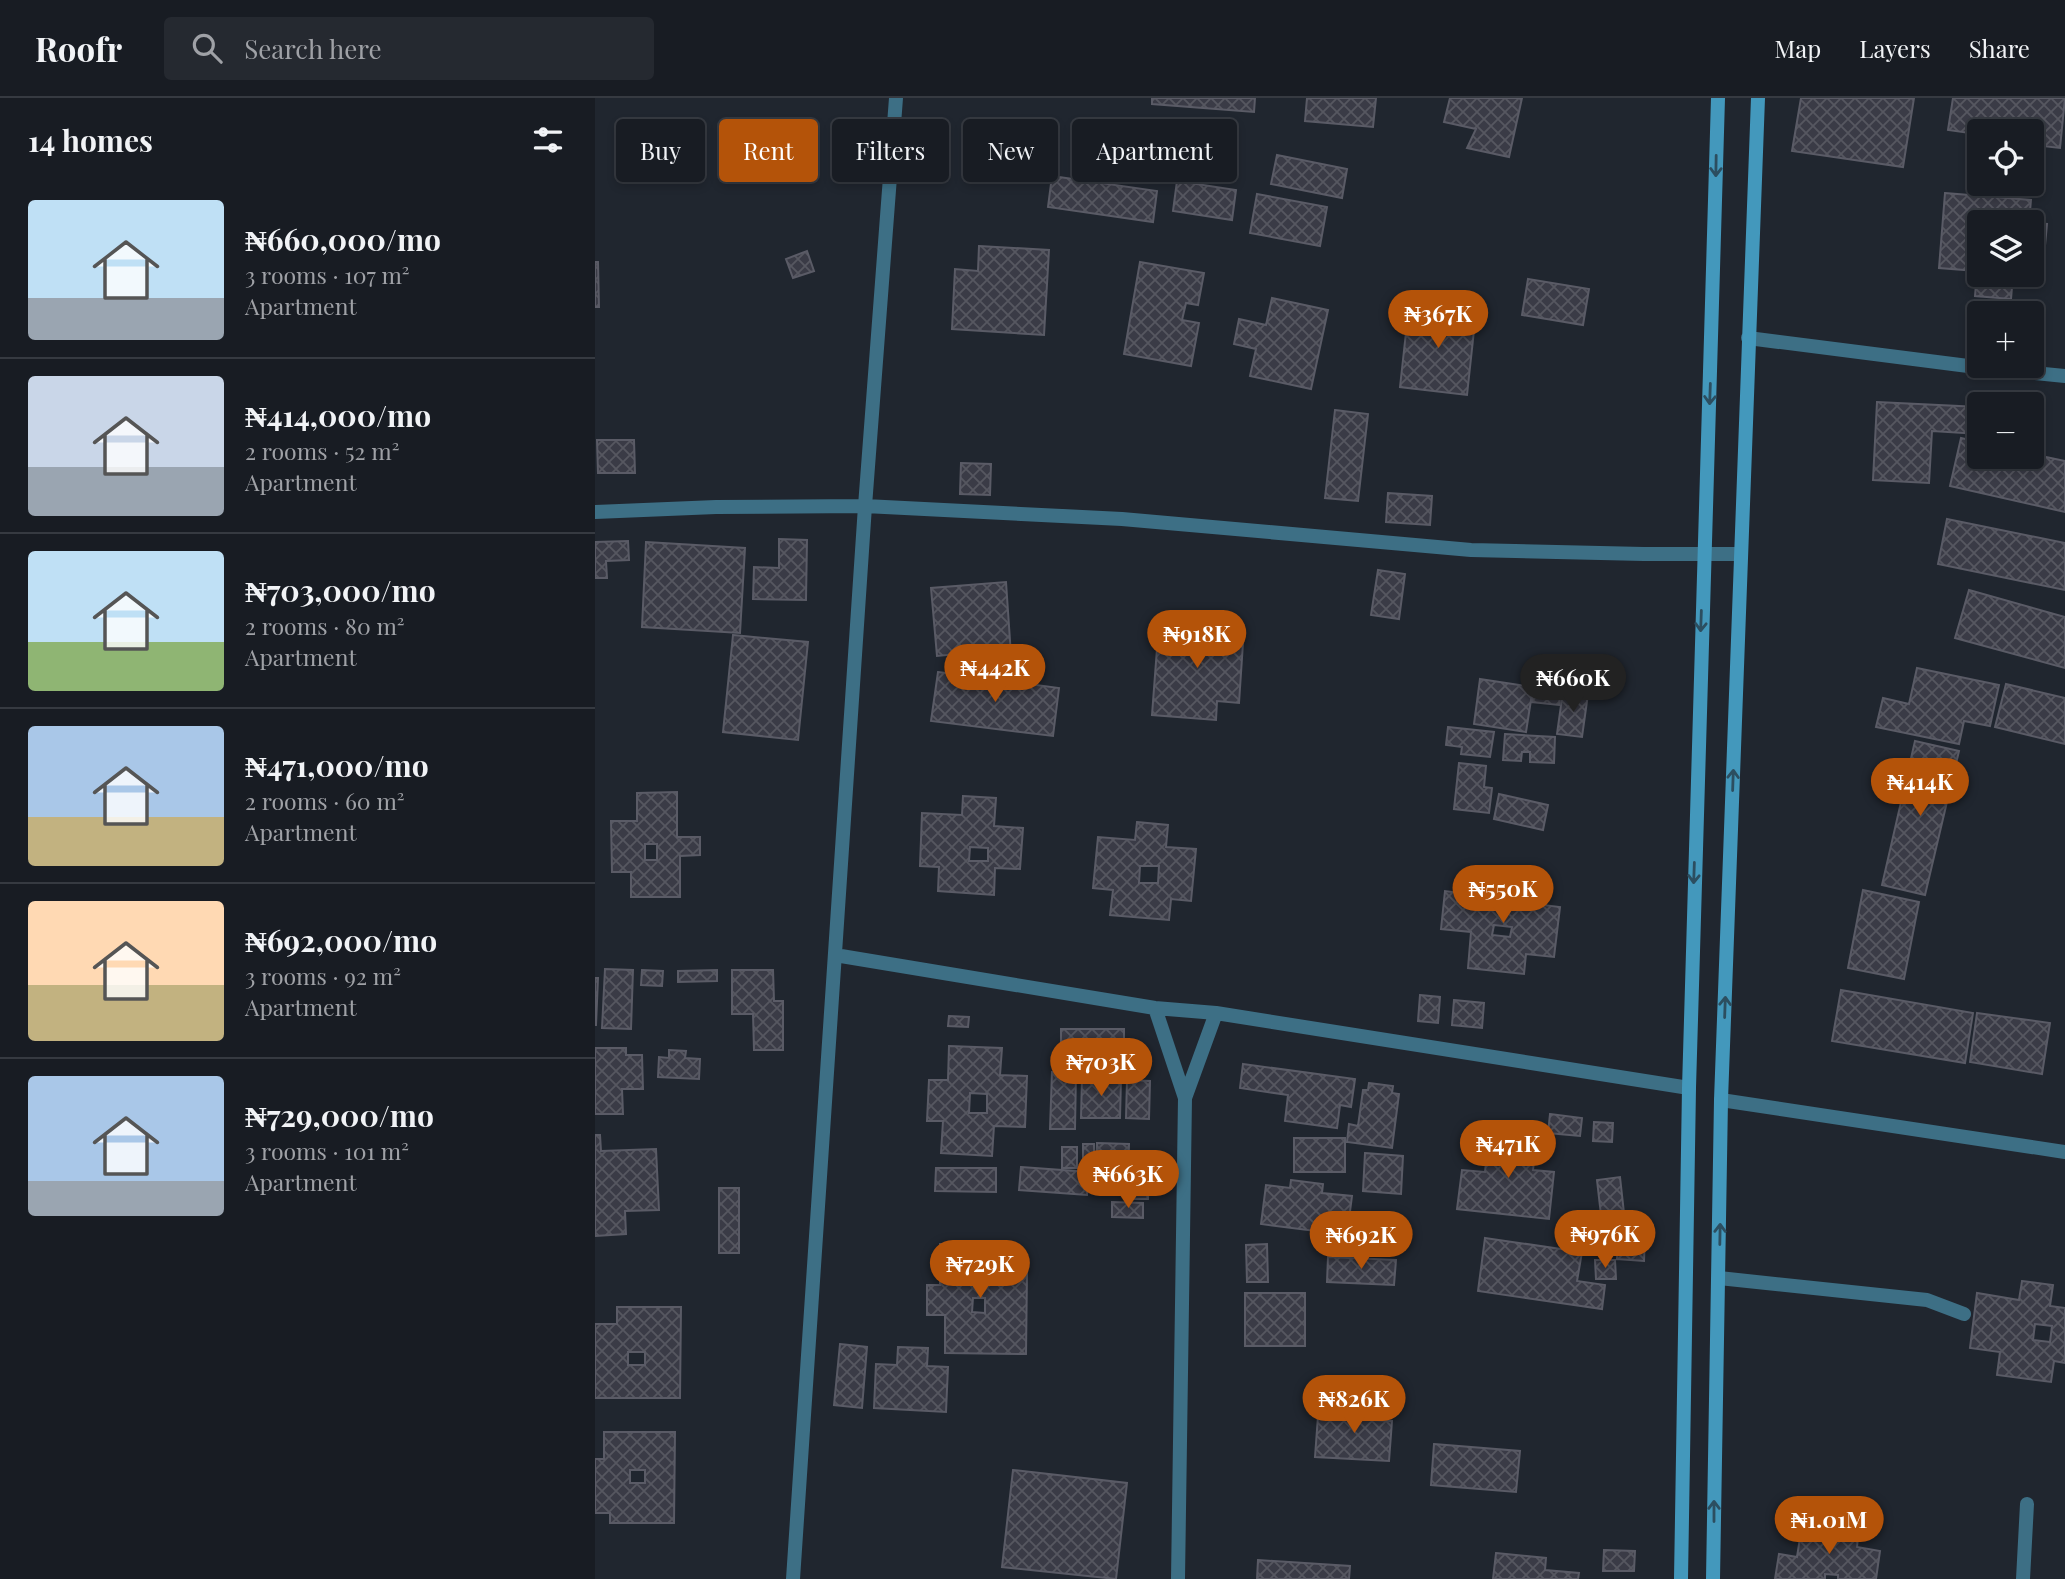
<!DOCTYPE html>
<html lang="en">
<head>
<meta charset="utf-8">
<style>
	body { margin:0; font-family:"Playfair Display",serif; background:#252930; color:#f1f3f6; height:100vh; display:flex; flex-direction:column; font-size:26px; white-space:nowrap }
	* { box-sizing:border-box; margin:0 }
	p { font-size:23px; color:#9fa1a6 }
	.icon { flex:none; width:38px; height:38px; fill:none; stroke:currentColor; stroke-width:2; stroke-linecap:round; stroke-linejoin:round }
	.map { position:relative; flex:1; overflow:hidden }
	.side { display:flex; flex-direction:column; background:#181c23; width:595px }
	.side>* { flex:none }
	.banner { position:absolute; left:21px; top:21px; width:665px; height:63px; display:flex; gap:14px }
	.tools { position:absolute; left:1372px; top:21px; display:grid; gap:14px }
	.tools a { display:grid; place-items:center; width:77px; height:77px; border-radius:7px; background:#181c23; box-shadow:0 4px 10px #0003,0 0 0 2px #363a41; font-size:35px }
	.price { position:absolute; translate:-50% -60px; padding:0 16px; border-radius:24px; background:#b45309; color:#fff; font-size:23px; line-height:46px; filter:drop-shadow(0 2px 4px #0008) }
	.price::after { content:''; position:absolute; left:50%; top:42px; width:21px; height:16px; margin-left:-10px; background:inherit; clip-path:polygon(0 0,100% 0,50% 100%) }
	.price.current { background:#222; color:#fff }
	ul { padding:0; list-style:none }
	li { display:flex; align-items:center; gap:21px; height:175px; padding:0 28px }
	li+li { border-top:2px solid #363a41 }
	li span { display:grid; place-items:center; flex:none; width:196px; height:140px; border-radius:7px; color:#555 }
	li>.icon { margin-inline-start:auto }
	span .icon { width:84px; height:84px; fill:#fffc; stroke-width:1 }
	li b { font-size:30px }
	h2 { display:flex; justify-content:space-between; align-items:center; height:84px; padding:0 28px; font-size:30px }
	.tag { padding:0 24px; border-radius:7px; background:#181c23; box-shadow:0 4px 10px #0003,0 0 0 2px #363a41; font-size:24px; line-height:63px }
	.tag.current { background:#b45309; color:#fff }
	header { display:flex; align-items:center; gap:42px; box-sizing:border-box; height:98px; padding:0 35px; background:#181c23; border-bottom:2px solid #363a41 }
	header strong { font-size:33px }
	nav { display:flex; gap:38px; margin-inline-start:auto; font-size:24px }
	.search { width:490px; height:63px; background:#252930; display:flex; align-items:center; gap:18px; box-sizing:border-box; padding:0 24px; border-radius:7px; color:#9fa1a6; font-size:26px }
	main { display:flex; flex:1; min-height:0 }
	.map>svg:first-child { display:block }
	.building { fill:url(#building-cross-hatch); stroke:#5a5b66; stroke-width:2; fill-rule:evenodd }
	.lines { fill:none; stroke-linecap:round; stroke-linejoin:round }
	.street { stroke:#3d6f85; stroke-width:14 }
	.secondary { stroke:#4398bc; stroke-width:14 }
	.oneway { stroke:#2c4e60 }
</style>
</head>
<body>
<header>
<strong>Roofr</strong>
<div class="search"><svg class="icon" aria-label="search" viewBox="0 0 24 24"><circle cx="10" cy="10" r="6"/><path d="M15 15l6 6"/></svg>Search here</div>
<nav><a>Map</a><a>Layers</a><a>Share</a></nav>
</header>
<main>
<section class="side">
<h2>14 homes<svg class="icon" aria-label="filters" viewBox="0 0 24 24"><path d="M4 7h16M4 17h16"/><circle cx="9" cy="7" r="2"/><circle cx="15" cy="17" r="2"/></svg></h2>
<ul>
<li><span style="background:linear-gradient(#bfe0f5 70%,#9aa5b1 0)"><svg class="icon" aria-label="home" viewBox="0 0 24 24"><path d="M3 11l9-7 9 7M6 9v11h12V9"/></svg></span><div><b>₦660,000/mo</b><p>3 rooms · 107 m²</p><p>Apartment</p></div></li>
<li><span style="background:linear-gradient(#c9d6e8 65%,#9aa5b1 0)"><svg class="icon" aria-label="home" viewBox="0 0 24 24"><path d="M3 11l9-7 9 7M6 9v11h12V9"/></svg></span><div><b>₦414,000/mo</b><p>2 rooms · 52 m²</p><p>Apartment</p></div></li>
<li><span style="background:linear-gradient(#bfe0f5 65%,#8fb573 0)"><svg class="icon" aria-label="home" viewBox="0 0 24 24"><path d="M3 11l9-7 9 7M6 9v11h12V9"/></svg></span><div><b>₦703,000/mo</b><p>2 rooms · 80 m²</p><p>Apartment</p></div></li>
<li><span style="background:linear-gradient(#a9c7e8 65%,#c2b280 0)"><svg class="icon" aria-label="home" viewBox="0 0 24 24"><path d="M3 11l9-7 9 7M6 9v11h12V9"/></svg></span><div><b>₦471,000/mo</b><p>2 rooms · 60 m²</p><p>Apartment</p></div></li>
<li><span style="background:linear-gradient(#ffd9b3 60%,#c2b280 0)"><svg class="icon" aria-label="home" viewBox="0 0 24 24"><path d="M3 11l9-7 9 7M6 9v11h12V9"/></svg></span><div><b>₦692,000/mo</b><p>3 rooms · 92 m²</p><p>Apartment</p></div></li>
<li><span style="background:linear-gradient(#a9c7e8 75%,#9aa5b1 0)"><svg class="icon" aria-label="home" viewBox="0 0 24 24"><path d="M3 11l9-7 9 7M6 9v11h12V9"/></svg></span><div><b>₦729,000/mo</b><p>3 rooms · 101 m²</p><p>Apartment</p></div></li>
</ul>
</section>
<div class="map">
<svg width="1470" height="1481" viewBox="0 0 1470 1481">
	<defs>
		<pattern id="building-cross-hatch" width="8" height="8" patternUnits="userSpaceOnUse" patternTransform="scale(1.75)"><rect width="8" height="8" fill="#3a3b46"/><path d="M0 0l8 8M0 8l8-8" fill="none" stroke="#565760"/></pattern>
	</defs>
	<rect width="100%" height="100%" fill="#20262f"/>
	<!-- building -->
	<path class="building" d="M 557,0 L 660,0 L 659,14 L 557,6 Z
		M 712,0 L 781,0 L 778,29 L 710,23 Z
		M 855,0 L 927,0 L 914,59 L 872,50 L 881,31 L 849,24 Z
		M 1206,0 L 1319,0 L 1308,69 L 1197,53 Z
		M 1358,0 L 1470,0 L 1465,50 L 1439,47 L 1437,66 L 1437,33 L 1384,33 L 1384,59 L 1379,59 L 1382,36 L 1353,32 Z
		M 682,57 L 752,71 L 747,100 L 676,86 Z
		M 457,78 L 562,93 L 558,124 L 453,109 Z
		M 582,83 L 641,92 L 637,122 L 578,113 Z
		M 1350,95 L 1436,102 L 1434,124 L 1384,124 L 1384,177 L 1437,177 L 1437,125 L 1452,126 L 1447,180 L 1418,178 L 1416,201 L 1380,198 L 1382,173 L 1344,170 Z
		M 662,96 L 732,109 L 725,148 L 655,135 Z
		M 384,148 L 454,152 L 449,237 L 357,231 L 360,171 L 383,173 Z
		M 212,153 L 219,173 L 198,180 L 191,161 Z
		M 0,164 L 3,164 L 4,209 L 0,209 Z
		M 545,164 L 609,175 L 603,207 L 591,205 L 587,222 L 604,225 L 596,268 L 529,256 Z
		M 933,181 L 994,191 L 988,227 L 927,217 Z
		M 677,200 L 733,212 L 716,291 L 655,278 L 661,251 L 639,246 L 644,221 L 671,227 Z
		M 814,207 L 881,214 L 872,297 L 805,289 Z
		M 1282,304 L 1384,309 L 1384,336 L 1337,333 L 1334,385 L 1278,382 Z
		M 740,312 L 773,316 L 763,403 L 730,400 Z
		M 1366,340 L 1384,344 L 1384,359 L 1437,359 L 1437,356 L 1470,363 L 1470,414 L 1355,388 Z
		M 2,342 L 39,342 L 40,375 L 3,375 Z
		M 366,365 L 396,366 L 395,397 L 365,396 Z
		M 793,395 L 837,398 L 835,427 L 791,424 Z
		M 1352,421 L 1470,445 L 1470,492 L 1343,466 Z
		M 184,441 L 212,442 L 211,502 L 158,501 L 159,469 L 184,470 Z
		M 33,443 L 34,462 L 11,463 L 12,480 L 0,480 L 0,444 Z
		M 51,444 L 150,450 L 145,535 L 47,529 Z
		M 783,472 L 810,476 L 804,521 L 776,517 Z
		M 411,484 L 417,572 L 365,576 L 363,556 L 342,558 L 336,490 Z
		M 1374,492 L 1470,519 L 1470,570 L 1360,540 Z
		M 564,524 L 649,530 L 644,605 L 622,603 L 621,622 L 557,617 Z
		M 138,537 L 213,544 L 203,642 L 128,634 Z
		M 953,557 L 969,559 L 964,607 L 937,604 L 939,587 L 928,586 L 929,569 L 952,571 Z
		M 1322,570 L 1404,587 L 1395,628 L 1369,623 L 1364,646 L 1281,629 L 1288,600 L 1314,606 Z
		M 343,574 L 464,590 L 458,638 L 336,623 Z
		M 885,581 L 938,589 L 931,634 L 879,626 Z
		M 1411,586 L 1470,600 L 1470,646 L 1400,629 Z
		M 968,593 L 993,596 L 987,639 L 962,636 Z
		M 853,629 L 899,634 L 895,659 L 866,656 L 867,649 L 851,647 Z
		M 910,636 L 960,639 L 959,665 L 935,664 L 935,654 L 927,654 L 926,663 L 908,662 Z
		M 1320,643 L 1364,653 L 1330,797 L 1287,787 Z
		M 864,665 L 891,668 L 889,689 L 897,690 L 894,715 L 859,711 Z
		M 82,694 L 82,739 L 105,739 L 105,757 L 85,758 L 85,799 L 36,799 L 36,774 L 17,774 L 16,723 L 42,723 L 42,695 ZM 50,746 L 62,746 L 62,762 L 50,762 Z
		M 904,696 L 953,707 L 948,732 L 899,721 Z
		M 368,698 L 401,700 L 399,728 L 428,730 L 425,771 L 400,770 L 399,797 L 343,793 L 344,769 L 325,768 L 327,715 L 367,717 ZM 375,749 L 393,750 L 393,763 L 374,763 Z
		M 542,724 L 573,727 L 571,749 L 601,751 L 596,803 L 576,801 L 574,822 L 515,817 L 518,792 L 498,790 L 503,739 L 540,742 ZM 545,768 L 564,768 L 563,785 L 544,785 Z
		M 899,776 L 935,780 L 932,805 L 965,809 L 959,859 L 931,856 L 929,876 L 873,870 L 876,834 L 846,831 L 850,793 L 896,799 ZM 899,827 L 917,829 L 915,839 L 897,837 Z
		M 1268,792 L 1324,804 L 1309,881 L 1253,870 Z
		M 10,871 L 38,872 L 36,931 L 7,930 Z
		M 47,872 L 68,873 L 67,888 L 46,887 Z
		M 122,872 L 122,883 L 83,884 L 83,873 Z
		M 137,872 L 178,872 L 179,903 L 188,903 L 188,952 L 159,952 L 158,916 L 137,916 Z
		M 0,880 L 3,880 L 1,927 L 0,927 Z
		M 1246,892 L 1378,915 L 1370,965 L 1237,943 Z
		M 825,897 L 845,899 L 843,925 L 823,923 Z
		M 859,902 L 889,905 L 887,930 L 857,927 Z
		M 1382,915 L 1455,925 L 1447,976 L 1375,964 Z
		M 354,918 L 374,919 L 373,929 L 353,928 Z
		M 466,931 L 529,931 L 529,946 L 466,946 Z
		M 354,948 L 407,950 L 405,977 L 432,978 L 430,1029 L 399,1028 L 397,1058 L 346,1055 L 348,1023 L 332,1023 L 334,982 L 353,982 ZM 375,995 L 392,996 L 392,1015 L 374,1015 Z
		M 0,950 L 31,950 L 31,957 L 47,957 L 48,991 L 27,991 L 28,1016 L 0,1016 Z
		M 74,952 L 91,953 L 90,960 L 105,961 L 104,981 L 63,979 L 64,959 L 74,960 Z
		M 519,958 L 551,961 L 550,974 L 517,970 Z
		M 648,966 L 760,981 L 756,1009 L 745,1007 L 742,1030 L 690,1023 L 693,997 L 645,990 Z
		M 488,969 L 504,969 L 504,977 L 488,977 Z
		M 457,974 L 481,975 L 480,1031 L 455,1031 Z
		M 487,980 L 526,981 L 525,1020 L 486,1020 Z
		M 532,982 L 555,983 L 554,1021 L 531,1020 Z
		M 774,985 L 798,988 L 797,995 L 804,996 L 797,1050 L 752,1044 L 754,1026 L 763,1028 L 768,992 L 773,992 Z
		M 955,1016 L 987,1020 L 985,1038 L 953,1035 Z
		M 999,1024 L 1018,1025 L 1017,1044 L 998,1043 Z
		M 894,1034 L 942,1039 L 938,1072 L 959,1074 L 954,1121 L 862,1111 L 867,1072 L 890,1074 Z
		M 0,1037 L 5,1037 L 6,1053 L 61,1051 L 64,1112 L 30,1113 L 31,1136 L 0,1138 Z
		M 699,1040 L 750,1040 L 750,1074 L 699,1074 Z
		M 502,1045 L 534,1046 L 533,1092 L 501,1091 Z
		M 488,1046 L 499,1046 L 499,1071 L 488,1071 Z
		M 467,1049 L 482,1049 L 482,1070 L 467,1070 Z
		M 536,1054 L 554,1055 L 553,1101 L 536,1101 Z
		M 770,1055 L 808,1058 L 806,1096 L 768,1093 Z
		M 426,1069 L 494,1074 L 492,1097 L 424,1092 Z
		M 341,1070 L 401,1070 L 401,1094 L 340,1093 Z
		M 1025,1079 L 1030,1124 L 1007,1126 L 1002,1082 Z
		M 696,1082 L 728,1086 L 727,1095 L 757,1098 L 752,1137 L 666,1126 L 671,1087 L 695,1090 Z
		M 124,1090 L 144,1090 L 144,1155 L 124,1155 Z
		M 517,1104 L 548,1105 L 548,1120 L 517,1119 Z
		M 1023,1136 L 1050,1138 L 1049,1163 L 1022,1161 Z
		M 890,1140 L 987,1154 L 982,1183 L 1010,1187 L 1007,1211 L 883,1193 Z
		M 345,1146 L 415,1147 L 415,1174 L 432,1174 L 431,1256 L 350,1255 L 350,1217 L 332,1217 L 332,1187 L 345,1187 ZM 378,1200 L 390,1200 L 390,1215 L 377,1214 Z
		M 672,1146 L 673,1184 L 652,1184 L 651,1147 Z
		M 733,1159 L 801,1162 L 799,1187 L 732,1184 Z
		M 1000,1162 L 1020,1162 L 1021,1181 L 1001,1181 Z
		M 1427,1183 L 1458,1187 L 1455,1208 L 1470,1210 L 1470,1265 L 1459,1263 L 1456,1284 L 1402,1277 L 1405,1254 L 1375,1250 L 1382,1195 L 1424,1202 ZM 1440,1226 L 1457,1228 L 1455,1244 L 1438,1242 Z
		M 650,1195 L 710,1195 L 710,1248 L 650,1248 Z
		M 22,1209 L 86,1209 L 85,1300 L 0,1300 L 0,1226 L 22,1226 ZM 33,1254 L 50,1254 L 50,1267 L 33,1267 Z
		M 245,1246 L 272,1249 L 267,1310 L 239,1307 Z
		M 303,1249 L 333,1250 L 332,1268 L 353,1269 L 351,1314 L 279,1310 L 281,1266 L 302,1267 Z
		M 752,1303 L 780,1305 L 778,1322 L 797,1323 L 794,1363 L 720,1359 L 723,1318 L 751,1320 Z
		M 9,1334 L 80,1334 L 79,1425 L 15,1425 L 15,1415 L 0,1415 L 0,1361 L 9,1361 ZM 35,1372 L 50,1372 L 50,1385 L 35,1385 Z
		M 839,1346 L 925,1353 L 921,1394 L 836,1387 Z
		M 418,1372 L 532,1385 L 521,1481 L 407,1469 Z
		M 1207,1427 L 1264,1431 L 1262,1449 L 1285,1453 L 1281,1481 L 1243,1481 L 1243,1477 L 1230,1476 L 1230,1481 L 1180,1481 L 1184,1456 L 1202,1459 Z
		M 1009,1452 L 1040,1453 L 1039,1473 L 1008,1473 Z
		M 901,1455 L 951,1460 L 950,1472 L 984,1475 L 983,1481 L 898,1481 Z
		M 663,1462 L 755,1468 L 754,1481 L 662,1481 Z"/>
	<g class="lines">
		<!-- street -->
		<path class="street" d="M 1153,240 L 1381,269 L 1470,278
			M 0,414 L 121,409 L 270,408 L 527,421 L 876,452 L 1049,456 L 1146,456
			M 240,857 L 560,910 L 621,915 L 1094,990
			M 560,910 L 590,1000
			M 1126,1002 L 1470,1054
			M 1124,1180 L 1332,1202 L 1369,1216
			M 198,1481 L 270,408 L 301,0
			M 583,1481 L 590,1000 L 621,915
			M 1428,1481 L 1432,1406"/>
		<!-- secondary -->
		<path class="secondary" d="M 1086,1481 L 1094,990 L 1123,0
			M 1118,1481 L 1126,1002 L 1163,0"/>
	</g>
	<!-- one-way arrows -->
	<defs><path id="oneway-shaft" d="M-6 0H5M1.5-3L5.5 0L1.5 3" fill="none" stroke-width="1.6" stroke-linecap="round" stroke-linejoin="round" transform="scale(1.75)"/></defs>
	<g class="oneway">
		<use href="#oneway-shaft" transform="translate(1121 68) rotate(91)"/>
		<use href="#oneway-shaft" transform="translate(1115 296) rotate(92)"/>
		<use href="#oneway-shaft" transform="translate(1106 523) rotate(92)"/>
		<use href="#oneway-shaft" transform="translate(1138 682) rotate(-88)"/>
		<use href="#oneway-shaft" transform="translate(1099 775) rotate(92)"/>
		<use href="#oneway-shaft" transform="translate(1130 909) rotate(-88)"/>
		<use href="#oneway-shaft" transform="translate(1125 1136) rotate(-89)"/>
		<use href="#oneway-shaft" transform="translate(1119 1413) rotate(-90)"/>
	</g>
</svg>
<div class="tools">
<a><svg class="icon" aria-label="locate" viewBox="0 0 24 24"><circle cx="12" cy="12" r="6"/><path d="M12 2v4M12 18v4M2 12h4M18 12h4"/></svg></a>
<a><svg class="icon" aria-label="layers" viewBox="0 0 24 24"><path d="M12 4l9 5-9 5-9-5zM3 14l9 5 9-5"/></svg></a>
<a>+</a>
<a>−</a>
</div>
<b class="price" style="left:843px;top:252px">₦367K</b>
<b class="price" style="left:602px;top:572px">₦918K</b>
<b class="price" style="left:400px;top:606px">₦442K</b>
<b class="price current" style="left:978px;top:616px">₦660K</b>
<b class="price" style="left:1325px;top:720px">₦414K</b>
<b class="price" style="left:908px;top:827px">₦550K</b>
<b class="price" style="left:506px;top:1000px">₦703K</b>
<b class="price" style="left:913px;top:1082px">₦471K</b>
<b class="price" style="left:533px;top:1112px">₦663K</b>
<b class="price" style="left:1010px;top:1172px">₦976K</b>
<b class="price" style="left:766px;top:1173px">₦692K</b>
<b class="price" style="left:385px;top:1202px">₦729K</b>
<b class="price" style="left:759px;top:1337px">₦826K</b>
<b class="price" style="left:1234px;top:1458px">₦1.01M</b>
<div class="banner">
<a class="tag">Buy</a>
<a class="tag current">Rent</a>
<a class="tag">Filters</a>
<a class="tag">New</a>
<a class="tag">Apartment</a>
</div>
</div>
</main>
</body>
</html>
